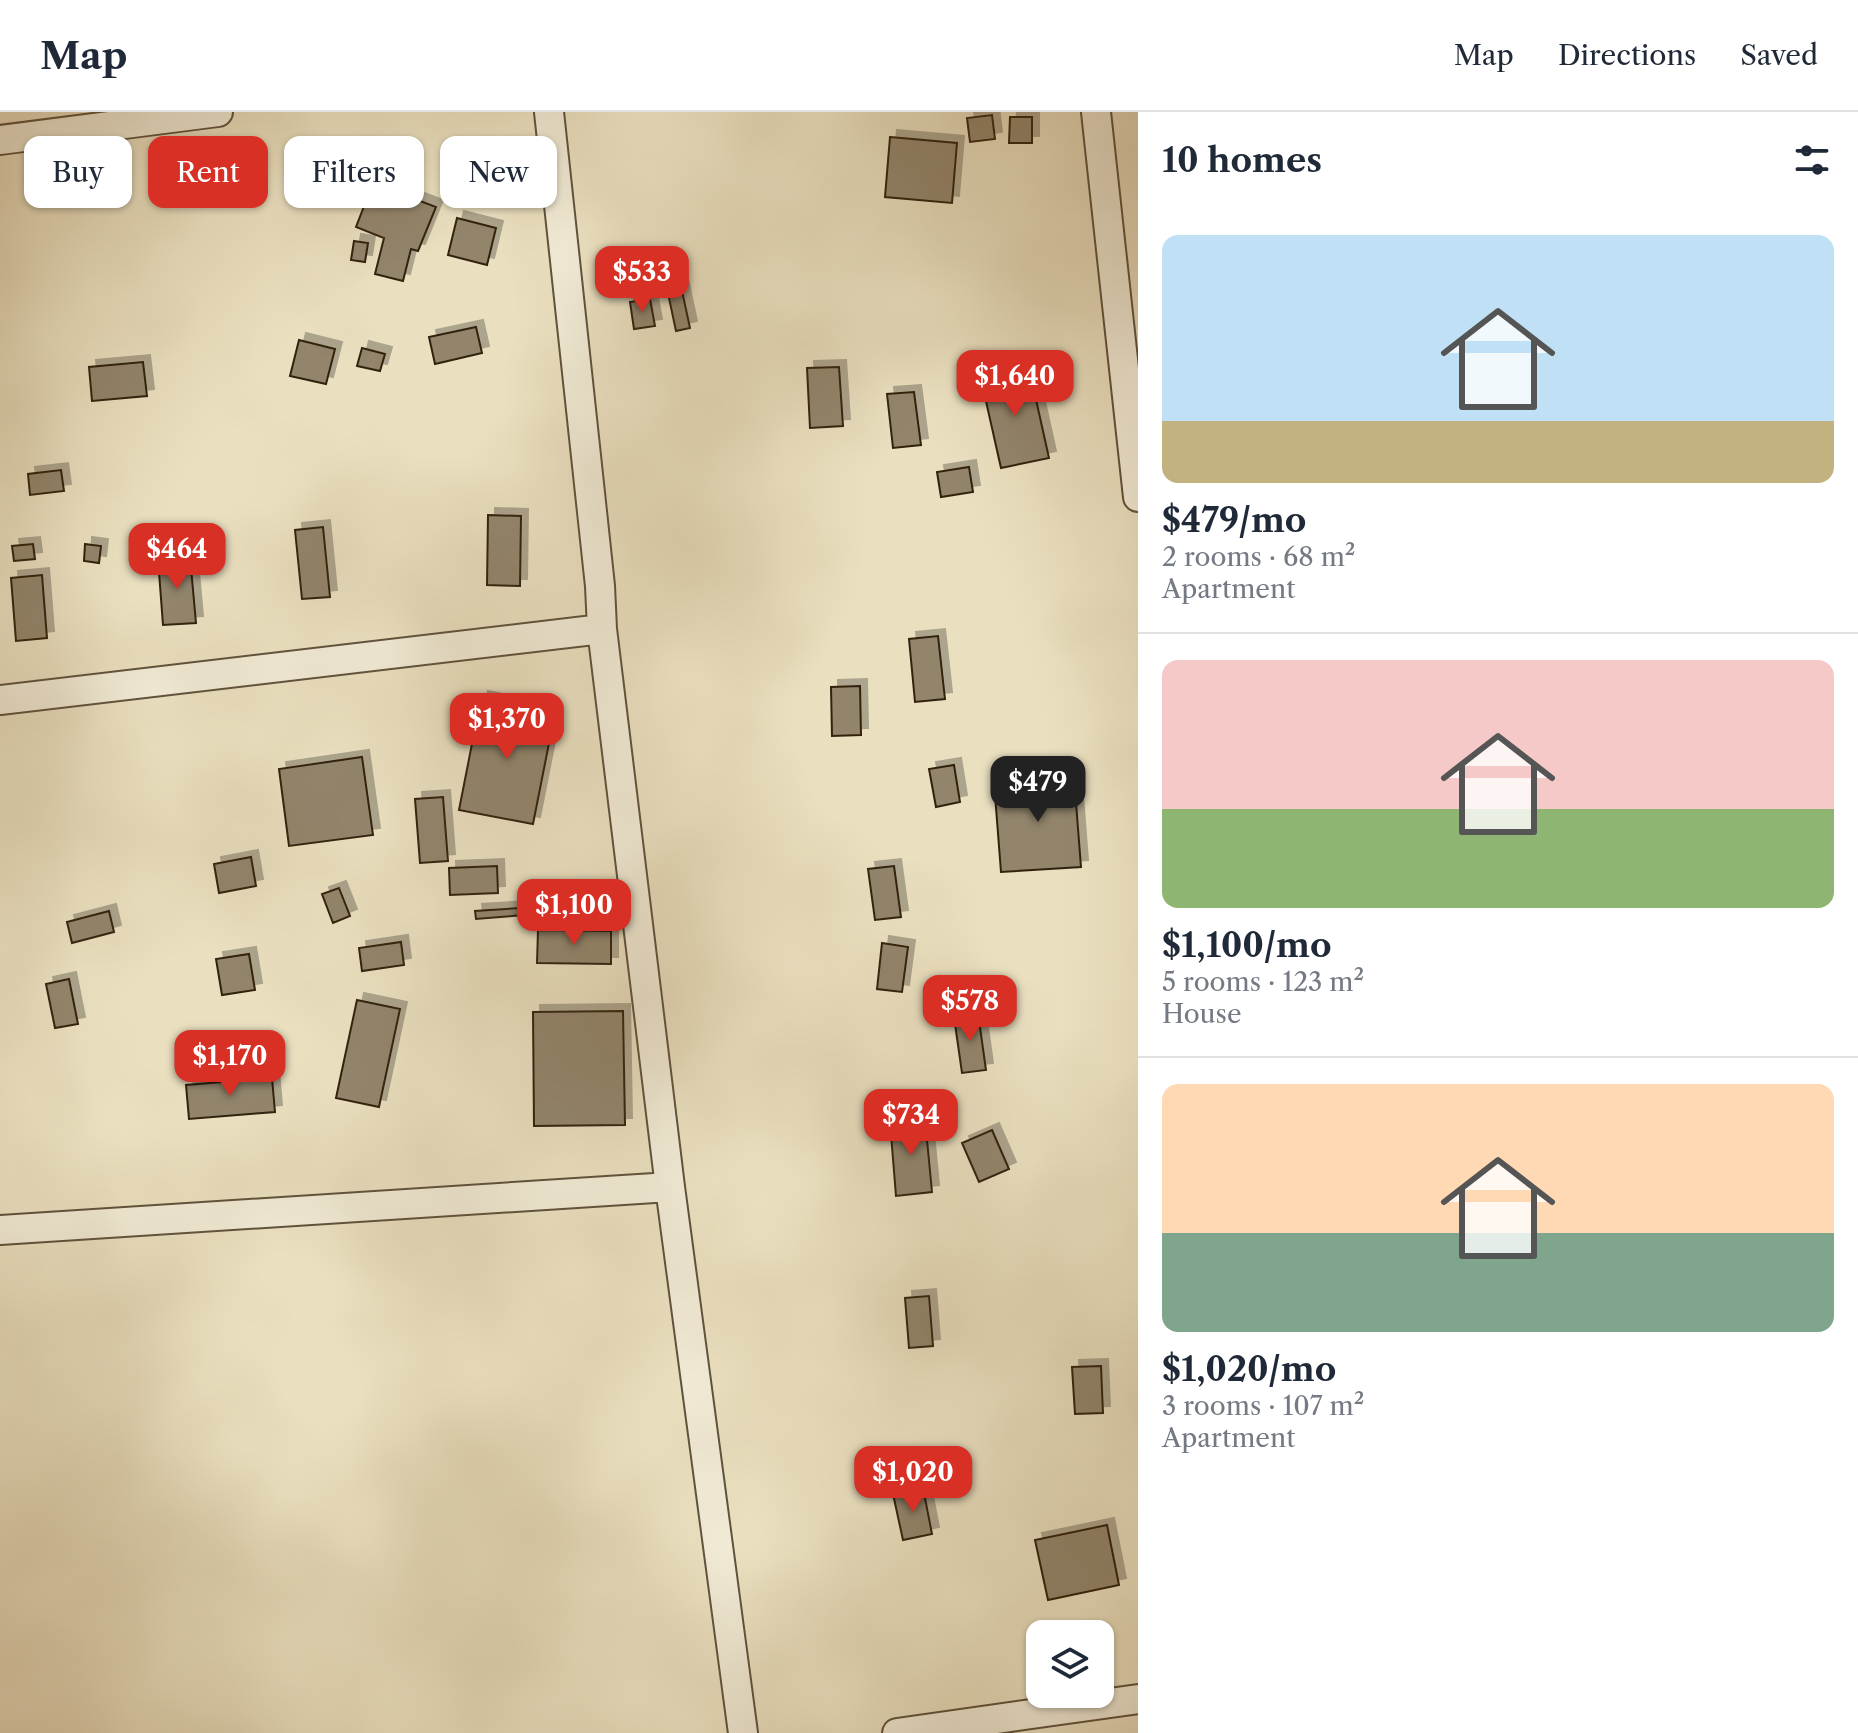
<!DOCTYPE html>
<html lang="en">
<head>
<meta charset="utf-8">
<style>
	body { margin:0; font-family:"Libre Caslon Text",serif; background:#f2f2f3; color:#1f2937; height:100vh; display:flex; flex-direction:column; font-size:30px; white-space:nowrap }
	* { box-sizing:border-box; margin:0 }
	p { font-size:26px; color:#747a83 }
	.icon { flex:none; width:44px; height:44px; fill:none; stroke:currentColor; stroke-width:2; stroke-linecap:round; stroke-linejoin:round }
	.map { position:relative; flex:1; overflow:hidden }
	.details { display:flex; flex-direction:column; background:#fff; width:720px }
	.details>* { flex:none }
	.hud { position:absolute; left:24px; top:24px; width:760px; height:72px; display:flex; gap:16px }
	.fabs { position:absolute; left:1026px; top:1508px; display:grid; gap:16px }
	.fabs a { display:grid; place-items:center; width:88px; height:88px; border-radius:16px; background:#fff; box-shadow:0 2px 6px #0004; font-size:40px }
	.price { position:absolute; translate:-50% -68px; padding:0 18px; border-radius:16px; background:#d93025; color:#fff; font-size:26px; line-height:52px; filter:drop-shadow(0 2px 4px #0008) }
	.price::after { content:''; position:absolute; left:50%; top:48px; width:24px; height:18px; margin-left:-12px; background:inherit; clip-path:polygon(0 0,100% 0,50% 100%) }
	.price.on { background:#222; color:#fff }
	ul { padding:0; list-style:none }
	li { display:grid; align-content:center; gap:16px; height:424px; padding:0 24px }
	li+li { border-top:2px solid #e0e1e3 }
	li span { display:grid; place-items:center; height:248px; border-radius:16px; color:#555 }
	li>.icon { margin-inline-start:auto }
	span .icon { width:144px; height:144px; fill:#fffc; stroke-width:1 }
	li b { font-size:34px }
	h2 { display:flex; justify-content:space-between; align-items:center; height:96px; padding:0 24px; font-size:34px }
	.tag { padding:0 28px; border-radius:16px; background:#fff; box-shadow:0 2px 6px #0004; font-size:28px; line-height:72px }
	.tag.on { background:#d93025; color:#fff }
	header { display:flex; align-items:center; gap:48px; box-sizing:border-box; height:112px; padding:0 40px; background:#fff; border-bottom:2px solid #e0e1e3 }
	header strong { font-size:38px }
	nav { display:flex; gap:44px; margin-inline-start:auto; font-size:28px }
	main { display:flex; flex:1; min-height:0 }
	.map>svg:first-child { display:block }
	.building { fill:#92856c; stroke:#322210; stroke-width:2; filter:url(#shadow) }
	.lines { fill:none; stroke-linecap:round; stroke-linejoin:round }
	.minor-casing { stroke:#60523c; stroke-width:32 }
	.minor { stroke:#f1ebd6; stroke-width:28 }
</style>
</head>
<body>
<header>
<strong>Map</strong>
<nav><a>Map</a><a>Directions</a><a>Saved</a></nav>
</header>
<main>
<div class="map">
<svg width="1138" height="1621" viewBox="0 0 1138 1621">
	<defs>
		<filter id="shadow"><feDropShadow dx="7" dy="-7" stdDeviation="0" flood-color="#0004"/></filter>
	</defs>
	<rect width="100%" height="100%" fill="#eae0c0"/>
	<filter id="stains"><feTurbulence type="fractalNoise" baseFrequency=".0025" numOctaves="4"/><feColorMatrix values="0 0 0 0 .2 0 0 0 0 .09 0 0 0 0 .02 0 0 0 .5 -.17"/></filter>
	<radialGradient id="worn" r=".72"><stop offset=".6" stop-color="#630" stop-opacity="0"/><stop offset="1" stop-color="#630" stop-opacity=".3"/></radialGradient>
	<!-- building -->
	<path class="building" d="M 992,3 L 995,27 L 970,30 L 967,6 Z
		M 1010,5 L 1032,5 L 1032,31 L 1009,31 Z
		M 890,25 L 957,31 L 952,91 L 885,85 Z
		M 458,40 L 481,44 L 478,63 L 455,58 Z
		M 373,71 L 436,95 L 418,139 L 411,137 L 403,169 L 375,162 L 384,126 L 356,115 Z
		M 457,106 L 496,116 L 487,153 L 448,143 Z
		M 354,129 L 368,131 L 365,150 L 351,148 Z
		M 679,165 L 690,216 L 676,219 L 665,167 Z
		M 650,187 L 655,214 L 634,217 L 630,190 Z
		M 476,215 L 482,241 L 435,252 L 429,225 Z
		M 299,228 L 335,237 L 326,272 L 290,264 Z
		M 362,236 L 385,242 L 380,259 L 357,254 Z
		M 143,250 L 147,284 L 92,289 L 89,255 Z
		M 839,255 L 843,314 L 810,316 L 807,256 Z
		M 1029,256 L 1049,346 L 1001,356 L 981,267 Z
		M 914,280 L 921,333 L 893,336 L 887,282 Z
		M 969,355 L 973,380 L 941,385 L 937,360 Z
		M 61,358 L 64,379 L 30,383 L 28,362 Z
		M 488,403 L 521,404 L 520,474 L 487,473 Z
		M 323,415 L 330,485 L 302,487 L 295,418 Z
		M 33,432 L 35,447 L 14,449 L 12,434 Z
		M 85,432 L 101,434 L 99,451 L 84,449 Z
		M 190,445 L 196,511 L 163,513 L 158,447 Z
		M 42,463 L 47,526 L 16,529 L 11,466 Z
		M 938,524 L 945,587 L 915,590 L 909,527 Z
		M 860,574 L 861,623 L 832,624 L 831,575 Z
		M 481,586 L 555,601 L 533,712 L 459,698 Z
		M 362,645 L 373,723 L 289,734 L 279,657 Z
		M 954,653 L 960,690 L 936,695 L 929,657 Z
		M 1074,665 L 1081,755 L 1001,760 L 994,670 Z
		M 443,685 L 448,749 L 420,751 L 415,687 Z
		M 251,745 L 256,774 L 219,781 L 214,752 Z
		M 497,754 L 498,781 L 450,783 L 449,756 Z
		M 894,754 L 901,805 L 875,808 L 868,757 Z
		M 339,776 L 350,804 L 333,811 L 322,782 Z
		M 535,795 L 536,802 L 476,807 L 475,799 Z
		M 109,799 L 114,820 L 72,831 L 67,810 Z
		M 538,818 L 611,819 L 611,852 L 537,851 Z
		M 401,830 L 404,853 L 362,859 L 359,836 Z
		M 882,831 L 908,835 L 902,880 L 877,877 Z
		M 249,842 L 255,878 L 222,883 L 216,847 Z
		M 69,867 L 78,912 L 55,916 L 46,872 Z
		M 357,888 L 400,897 L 379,995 L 336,986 Z
		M 623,899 L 625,1013 L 534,1014 L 533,900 Z
		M 978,901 L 986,958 L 962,961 L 954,905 Z
		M 272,966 L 275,1000 L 189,1007 L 186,973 Z
		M 925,1007 L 932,1080 L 896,1084 L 890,1010 Z
		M 992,1018 L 1009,1057 L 979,1070 L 962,1031 Z
		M 929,1184 L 933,1234 L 909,1236 L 905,1186 Z
		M 1101,1254 L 1103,1301 L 1075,1302 L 1072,1255 Z
		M 923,1376 L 932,1422 L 903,1428 L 893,1382 Z
		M 1107,1413 L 1119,1473 L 1048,1488 L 1035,1428 Z"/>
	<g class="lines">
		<!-- minor casing -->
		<g class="minor-casing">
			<path id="minor" d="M 1096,0 L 1138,385
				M 0,28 L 218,0
				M 602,517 L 670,1075 L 743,1621
				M 0,588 L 602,517 L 600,474 L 549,0
				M 0,1118 L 670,1075
				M 897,1621 L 1138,1587"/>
		</g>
		<!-- minor -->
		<use href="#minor" class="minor"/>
	</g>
	<rect width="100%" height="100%" filter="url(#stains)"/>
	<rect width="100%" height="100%" fill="url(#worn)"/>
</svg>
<div class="fabs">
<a><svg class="icon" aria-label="layers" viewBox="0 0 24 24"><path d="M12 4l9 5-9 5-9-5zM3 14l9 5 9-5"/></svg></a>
</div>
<b class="price" style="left:642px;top:202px">$533</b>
<b class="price" style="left:1015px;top:306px">$1,640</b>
<b class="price" style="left:177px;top:479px">$464</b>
<b class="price" style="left:507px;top:649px">$1,370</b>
<b class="price on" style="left:1038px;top:712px">$479</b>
<b class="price" style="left:574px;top:835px">$1,100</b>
<b class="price" style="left:970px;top:931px">$578</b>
<b class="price" style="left:230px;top:986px">$1,170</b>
<b class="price" style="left:911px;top:1045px">$734</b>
<b class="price" style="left:913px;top:1402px">$1,020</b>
<div class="hud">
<a class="tag">Buy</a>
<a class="tag on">Rent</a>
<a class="tag">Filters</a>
<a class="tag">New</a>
</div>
</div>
<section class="details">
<h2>10 homes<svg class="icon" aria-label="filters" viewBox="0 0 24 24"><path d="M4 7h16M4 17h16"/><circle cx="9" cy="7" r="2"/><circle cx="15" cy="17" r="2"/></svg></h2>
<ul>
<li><span style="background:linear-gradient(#bfe0f5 75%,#c2b280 0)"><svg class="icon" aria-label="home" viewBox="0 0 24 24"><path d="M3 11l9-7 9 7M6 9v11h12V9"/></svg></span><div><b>$479/mo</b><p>2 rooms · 68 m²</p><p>Apartment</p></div></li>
<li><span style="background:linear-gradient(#f6c9c9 60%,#8fb573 0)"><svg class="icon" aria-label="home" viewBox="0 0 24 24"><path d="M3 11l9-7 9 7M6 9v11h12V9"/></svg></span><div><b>$1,100/mo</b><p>5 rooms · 123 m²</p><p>House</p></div></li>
<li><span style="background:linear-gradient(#ffd9b3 60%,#7fa58c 0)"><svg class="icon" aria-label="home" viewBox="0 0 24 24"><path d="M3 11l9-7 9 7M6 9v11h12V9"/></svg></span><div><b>$1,020/mo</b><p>3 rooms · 107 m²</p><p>Apartment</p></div></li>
</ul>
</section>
</main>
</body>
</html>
